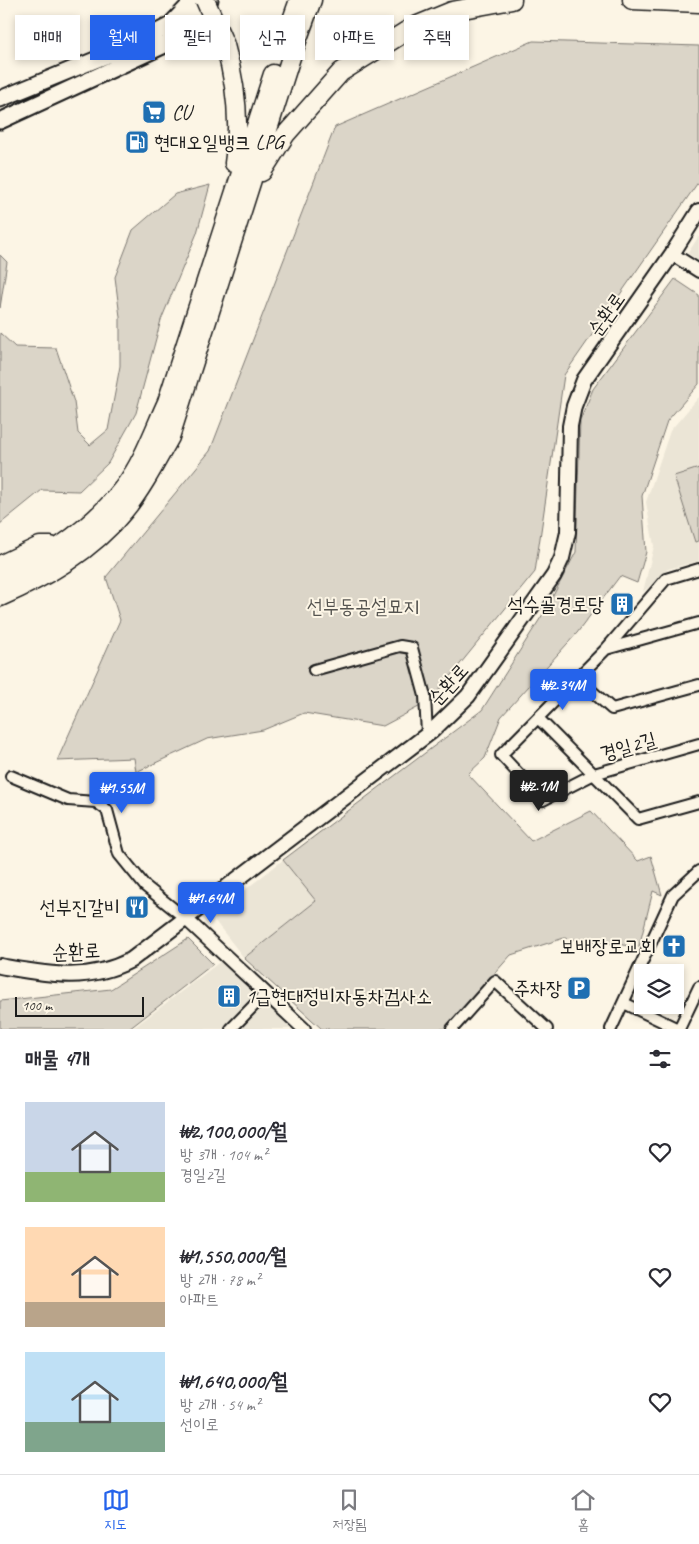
<!DOCTYPE html>
<html lang="ko">
<head>
<meta charset="utf-8">
<style>
	body { margin:0; font-family:Caveat,"Poor Story",sans-serif; background:#f2f2f3; color:#2b2b33; height:100vh; display:flex; flex-direction:column; font-size:19px; white-space:nowrap }
	* { box-sizing:border-box; margin:0 }
	p { font-size:16px; color:#7c7c81 }
	.icon { flex:none; width:28px; height:28px; fill:none; stroke:currentColor; stroke-width:2; stroke-linecap:round; stroke-linejoin:round }
	.map { position:relative; height:1029px; overflow:hidden }
	.side { display:flex; flex-direction:column; background:#fff; flex:1 }
	.side>* { flex:none }
	.banner { position:absolute; left:15px; top:15px; width:670px; height:45px; display:flex; gap:10px }
	.tools { position:absolute; left:634px; top:964px; display:grid; gap:10px }
	.tools a { display:grid; place-items:center; width:50px; height:50px; border-radius:0px; background:#fff; box-shadow:0 2px 8px #0003; font-size:25px }
	.scale { position:absolute; left:15px; bottom:12px; width:129px; box-sizing:border-box; padding-left:5px; border:2px solid #1c1c1c; border-top:0; font-size:14px; line-height:18px; white-space:nowrap; color:#1c1c1c; -webkit-text-stroke:4px #fcf5e5; paint-order:stroke }
	.price { position:absolute; translate:-50% -42px; padding:0 11px; border-radius:5px; background:#2563eb; color:#fff; font-size:16px; line-height:32px; filter:drop-shadow(0 1px 2px #0008) }
	.price::after { content:''; position:absolute; left:50%; top:30px; width:15px; height:11px; margin-left:-8px; background:inherit; clip-path:polygon(0 0,100% 0,50% 100%) }
	.price.selected { background:#222; color:#fff }
	ul { padding:0; list-style:none }
	li { display:flex; align-items:center; gap:15px; height:125px; padding:0 25px }
	li span { display:grid; place-items:center; flex:none; width:140px; height:100px; border-radius:0px; color:#555 }
	li>.icon { margin-inline-start:auto }
	span .icon { width:60px; height:60px; fill:#fffc; stroke-width:1 }
	li b { font-size:21px }
	h2 { display:flex; justify-content:space-between; align-items:center; height:60px; padding:0 25px; font-size:21px }
	.pill { padding:0 18px; border-radius:0px; background:#fff; box-shadow:0 2px 8px #0003; font-size:18px; line-height:45px }
	.pill.selected { background:#2563eb; color:#fff }
	.tab-bar { display:flex; justify-content:space-around; align-items:center; height:70px; border-top:1px solid #e1e1e2; background:#fff; font-size:14px; color:#7c7c81 }
	.tab-bar a { display:grid; justify-items:center; gap:2px }
	.tab-bar .selected { color:#2563eb }
	.map>svg:first-child { display:block }
	.built { fill:#ebe5d6 }
	.green { fill:#dbd5c8; stroke:#7c7872 }
	.lines { fill:none; stroke-linecap:round; stroke-linejoin:round }
	.minor-casing { stroke:#1c1c1c; stroke-width:14 }
	.tertiary-casing { stroke:#1c1c1c; stroke-width:16 }
	.secondary-casing { stroke:#1c1c1c; stroke-width:18 }
	.primary-casing { stroke:#1c1c1c; stroke-width:19 }
	.motorway-casing { stroke:#1c1c1c; stroke-width:21 }
	.minor { stroke:#fcf5e5; stroke-width:10 }
	.tertiary { stroke:#fcf5e5; stroke-width:12 }
	.secondary { stroke:#fcf5e5; stroke-width:14 }
	.primary { stroke:#fcf5e5; stroke-width:15 }
	.motorway { stroke:#fcf5e5; stroke-width:18 }
	.motorway-bridge-casing { stroke:#1c1c1c; stroke-width:21; stroke-linecap:butt }
	.motorway-bridge { stroke:#fcf5e5; stroke-width:18 }
	.labels { text-anchor:middle; stroke-width:4; stroke-linejoin:round; paint-order:stroke }
	.poi-label { font-size:20px; fill:#1c1c1c; stroke:#fcf5e5; text-anchor:end }
	.street-label { font-size:20px; fill:#1c1c1c; stroke:#fcf5e5 }
	.park-label { font-size:20px; fill:#555450; stroke:#fcf5e5 }
</style>
</head>
<body>
<div class="map">
<svg width="699" height="1029" viewBox="0 0 699 1029">
	<rect width="100%" height="100%" fill="#fcf5e5"/>
	<filter id="ink" filterUnits="userSpaceOnUse"><feTurbulence type="fractalNoise" baseFrequency=".02" numOctaves="2"/><feDisplacementMap in="SourceGraphic" scale="10" xChannelSelector="R" yChannelSelector="G"/><feConvolveMatrix kernelMatrix="1 2 1 2 8 2 1 2 1" color-interpolation-filters="sRGB"/></filter>
	<g filter="url(#ink)">
		<!-- built -->
		<path class="built" d="M 699,236 L 699,261 L 688,253 Z
			M 699,397 L 699,561 L 668,569 L 643,592 L 654,546 L 646,502 L 670,431 Z
			M 283,860 L 316,901 L 244,958 L 215,921 L 216,913 Z
			M 221,961 L 255,996 L 224,1029 L 132,1029 Z
			M 263,1001 L 292,1029 L 239,1029 Z"/>
		<!-- green -->
		<path class="green" d="M 533,41 L 699,46 L 699,181 L 564,375 L 535,572 L 430,701 L 383,726 L 304,713 L 263,730 L 207,739 L 136,772 L 134,758 L 57,761 L 120,620 L 106,577 L 210,451 L 335,127 Z
			M 210,185 L 197,233 L 161,320 L 136,413 L 108,463 L 79,491 L 42,490 L 0,524 L 0,333 L 15,347 L 56,348 L 74,402 L 78,433 L 90,445 L 108,430 L 120,366 L 120,317 L 115,277 L 133,230 L 175,194 Z
			M 0,255 L 7,262 L 0,308 Z
			M 675,279 L 699,295 L 699,384 L 667,421 L 642,496 L 646,552 L 637,583 L 620,576 L 577,633 L 501,717 L 485,758 L 468,774 L 531,841 L 591,811 L 638,861 L 651,856 L 662,895 L 653,891 L 639,947 L 564,938 L 511,955 L 445,1029 L 322,1029 L 244,958 L 316,901 L 283,860 L 482,710 L 545,611 L 576,552 L 580,421 L 593,389 Z
			M 699,468 L 699,541 L 695,542 L 674,476 Z
			M 188,939 L 213,964 L 129,1029 L 0,1029 L 0,1001 L 111,989 Z"/>
		<g class="lines">
			<!-- minor casing -->
			<g class="minor-casing">
				<path id="minor" d="M 699,569 L 666,579 L 606,649 L 501,755 L 543,800 L 594,774 L 699,744
					M 606,649 L 699,623
					M 314,670 L 400,646 L 412,648 L 425,696 L 427,734
					M 577,678 L 612,709 L 699,685
					M 538,718 L 638,819 L 699,802
					M 11,776 L 68,800 L 96,802 L 107,810 L 119,854 L 145,886 L 185,918
					M 624,1003 L 678,1029
					M 231,1029 L 266,993
					M 452,1029 L 495,981 L 547,1029
					M 611,1029 L 673,895 L 699,871
					M 679,1029 L 699,987"/>
			</g>
			<!-- tertiary casing -->
			<g class="tertiary-casing">
				<path id="tertiary" d="M 672,254 L 699,271
					M 185,918 L 304,1029"/>
			</g>
			<!-- secondary casing -->
			<g class="secondary-casing">
				<path id="secondary" d="M 0,966 C 47,974 87,983 131,960 L 432,731 L 468,696 L 554,575 L 562,558 L 568,532 L 570,426 L 574,406 L 584,380 L 672,254 L 699,211"/>
			</g>
			<!-- primary casing -->
			<g class="primary-casing">
				<path id="primary" d="M 0,99 L 134,44 L 169,26 L 194,0
					M 0,121 L 167,44 L 180,35 L 210,0"/>
			</g>
			<!-- motorway casing -->
			<g class="motorway-casing">
				<path id="motorway" d="M 632,0 L 699,3
					M 284,42 L 299,0
					M 225,45 C 236,84 241,123 234,163
					M 262,172 L 286,134 L 341,72 L 413,27 L 452,11 L 512,0
					M 0,565 L 40,546 L 51,546
					M 0,581 C 45,559 93,528 124,487 C 143,462 154,430 167,402 L 273,74
					M 0,597 C 46,577 92,551 124,511 C 142,489 156,462 170,437 L 291,57 L 312,0"/>
			</g>
			<!-- minor -->
			<use href="#minor" class="minor"/>
			<!-- tertiary -->
			<use href="#tertiary" class="tertiary"/>
			<!-- secondary -->
			<use href="#secondary" class="secondary"/>
			<!-- primary -->
			<use href="#primary" class="primary"/>
			<!-- motorway -->
			<use href="#motorway" class="motorway"/>
			<!-- motorway-bridge casing -->
			<g class="motorway-bridge-casing">
				<path id="motorway-bridge" d="M 205,0 L 225,45"/>
			</g>
			<!-- motorway-bridge -->
			<use href="#motorway-bridge" class="motorway-bridge"/>
		</g>
	</g>
	<!-- icons -->
	<defs>
		<g id="supermarket-square" transform="scale(1.25)"><rect x="-9" y="-9" width="18" height="18" rx="4" fill="#1f6fb2" stroke="#fcf5e5"/><path d="M-6-5.5h2.5l.6 2H6L4.5 2H-2.5L-4.4-4H-6ZM-1.5 3.2a1.3 1.3 0 1 0 .1 0ZM3 3.2a1.3 1.3 0 1 0 .1 0Z" fill="#fff"/></g>
		<g id="fuel-square" transform="scale(1.25)"><rect x="-9" y="-9" width="18" height="18" rx="4" fill="#1f6fb2" stroke="#fcf5e5"/><path d="M-5.5-6h7V0h2V4h1.3V-2.5L3-4.5l.8-.8L6-3V5H2.5V1h-1V6h-7ZM-4.2-4.7v3.2H.2V-4.7Z" fill="#fff"/></g>
		<g id="building-square" transform="scale(1.25)"><rect x="-9" y="-9" width="18" height="18" rx="4" fill="#1f6fb2" stroke="#fcf5e5"/><path d="M-4-6H4V6H1V3H-1V6H-4ZM-2.5-4.3h1.7v1.8h-1.7ZM.8-4.3h1.7v1.8H.8ZM-2.5-1h1.7V.8h-1.7ZM.8-1h1.7V.8H.8Z" fill="#fff"/></g>
		<g id="restaurant-square" transform="scale(1.25)"><rect x="-9" y="-9" width="18" height="18" rx="4" fill="#1f6fb2" stroke="#fcf5e5"/><path d="M-5-6h1v4h1v-4h1v4h1v-4h1v5L-1.5 .5V6h-2V.5L-5-1ZM5-6V6H3V1.5H1.5Q1.5-4 5-6Z" fill="#fff"/></g>
		<g id="church-square" transform="scale(1.25)"><rect x="-9" y="-9" width="18" height="18" rx="4" fill="#1f6fb2" stroke="#fcf5e5"/><path d="M-1.2-6h2.4v3.5h3.3v2.4h-3.3V6h-2.4V-.1h-3.3v-2.4h3.3Z" fill="#fff"/></g>
		<g id="parking-square" transform="scale(1.25)"><rect x="-9" y="-9" width="18" height="18" rx="4" fill="#1f6fb2" stroke="#fcf5e5"/><path d="M-3.5-5.5H1a3.5 3.5 0 0 1 0 7H-1V5.5H-3.5ZM-1-3.4V-.6H.8a1.4 1.4 0 0 0 0-2.8Z" fill="#fff"/></g>
	</defs>
	<g fill-rule="evenodd">
		<use href="#supermarket-square" x="154" y="112"/>
		<use href="#fuel-square" x="137" y="142"/>
		<use href="#building-square" x="622" y="604"/>
		<use href="#restaurant-square" x="137" y="907"/>
		<use href="#church-square" x="674" y="946"/>
		<use href="#parking-square" x="579" y="988"/>
		<use href="#building-square" x="229" y="996"/>
	</g>
	<g class="labels">
		<!-- poi labels -->
		<g class="poi-label">
			<text x="172" y="119" text-anchor="start">CU</text>
			<text x="154" y="149" text-anchor="start">현대오일뱅크 LPG</text>
			<text x="604" y="611">석수골경로당</text>
			<text x="120" y="914">선부진갈비</text>
			<text x="656" y="953">보배장로교회</text>
			<text x="562" y="995">주차장</text>
			<text x="246" y="1003" text-anchor="start">1급현대정비자동차검사소</text>
		</g>
		<!-- street labels -->
		<g class="street-label">
			<text transform="translate(606 314) rotate(-55)" y="7">순환로</text>
			<text transform="translate(448 684) rotate(-48)" y="7">순환로</text>
			<text transform="translate(628 746) rotate(-16)" y="7">경일2길</text>
			<text transform="translate(76 951) rotate(-3)" y="7">순환로</text>
		</g>
		<!-- park labels -->
		<g class="park-label">
			<text x="363" y="613">선부동공설묘지</text>
		</g>
	</g>
</svg>
<div class="tools">
<a><svg class="icon" aria-label="layers" viewBox="0 0 24 24"><path d="M12 4l9 5-9 5-9-5zM3 14l9 5 9-5"/></svg></a>
</div>
<div class="scale">100 m</div>
<b class="price" style="left:563px;top:711px">₩2.34M</b>
<b class="price selected" style="left:539px;top:812px">₩2.1M</b>
<b class="price" style="left:122px;top:814px">₩1.55M</b>
<b class="price" style="left:211px;top:924px">₩1.64M</b>
<div class="banner">
<a class="pill">매매</a>
<a class="pill selected">월세</a>
<a class="pill">필터</a>
<a class="pill">신규</a>
<a class="pill">아파트</a>
<a class="pill">주택</a>
</div>
</div>
<section class="side">
<h2>매물 4개<svg class="icon" aria-label="filters" viewBox="0 0 24 24"><path d="M4 7h16M4 17h16"/><circle cx="9" cy="7" r="2"/><circle cx="15" cy="17" r="2"/></svg></h2>
<ul>
<li><span style="background:linear-gradient(#c9d6e8 70%,#8fb573 0)"><svg class="icon" aria-label="home" viewBox="0 0 24 24"><path d="M3 11l9-7 9 7M6 9v11h12V9"/></svg></span><div><b>₩2,100,000/월</b><p>방 3개 · 104 m²</p><p>경일2길</p></div><svg class="icon" aria-label="heart" viewBox="0 0 24 24"><path d="M12 20l-8-8c-3-5 5-10 8-4 3-6 11-1 8 4z"/></svg></li>
<li><span style="background:linear-gradient(#ffd9b3 75%,#b9a48a 0)"><svg class="icon" aria-label="home" viewBox="0 0 24 24"><path d="M3 11l9-7 9 7M6 9v11h12V9"/></svg></span><div><b>₩1,550,000/월</b><p>방 2개 · 78 m²</p><p>아파트</p></div><svg class="icon" aria-label="heart" viewBox="0 0 24 24"><path d="M12 20l-8-8c-3-5 5-10 8-4 3-6 11-1 8 4z"/></svg></li>
<li><span style="background:linear-gradient(#bfe0f5 70%,#7fa58c 0)"><svg class="icon" aria-label="home" viewBox="0 0 24 24"><path d="M3 11l9-7 9 7M6 9v11h12V9"/></svg></span><div><b>₩1,640,000/월</b><p>방 2개 · 54 m²</p><p>선이로</p></div><svg class="icon" aria-label="heart" viewBox="0 0 24 24"><path d="M12 20l-8-8c-3-5 5-10 8-4 3-6 11-1 8 4z"/></svg></li>
</ul>
</section>
<nav class="tab-bar">
<a class="selected"><svg class="icon" aria-label="map" viewBox="0 0 24 24"><path d="M3 6l6-2 6 2 6-2v14l-6 2-6-2-6 2zM9 4v14M15 6v14"/></svg>지도</a>
<a><svg class="icon" aria-label="saved" viewBox="0 0 24 24"><path d="M7 4h10v16l-5-4-5 4z"/></svg>저장됨</a>
<a><svg class="icon" aria-label="home" viewBox="0 0 24 24"><path d="M3 11l9-7 9 7M6 9v11h12V9"/></svg>홈</a>
</nav>
</body>
</html>
